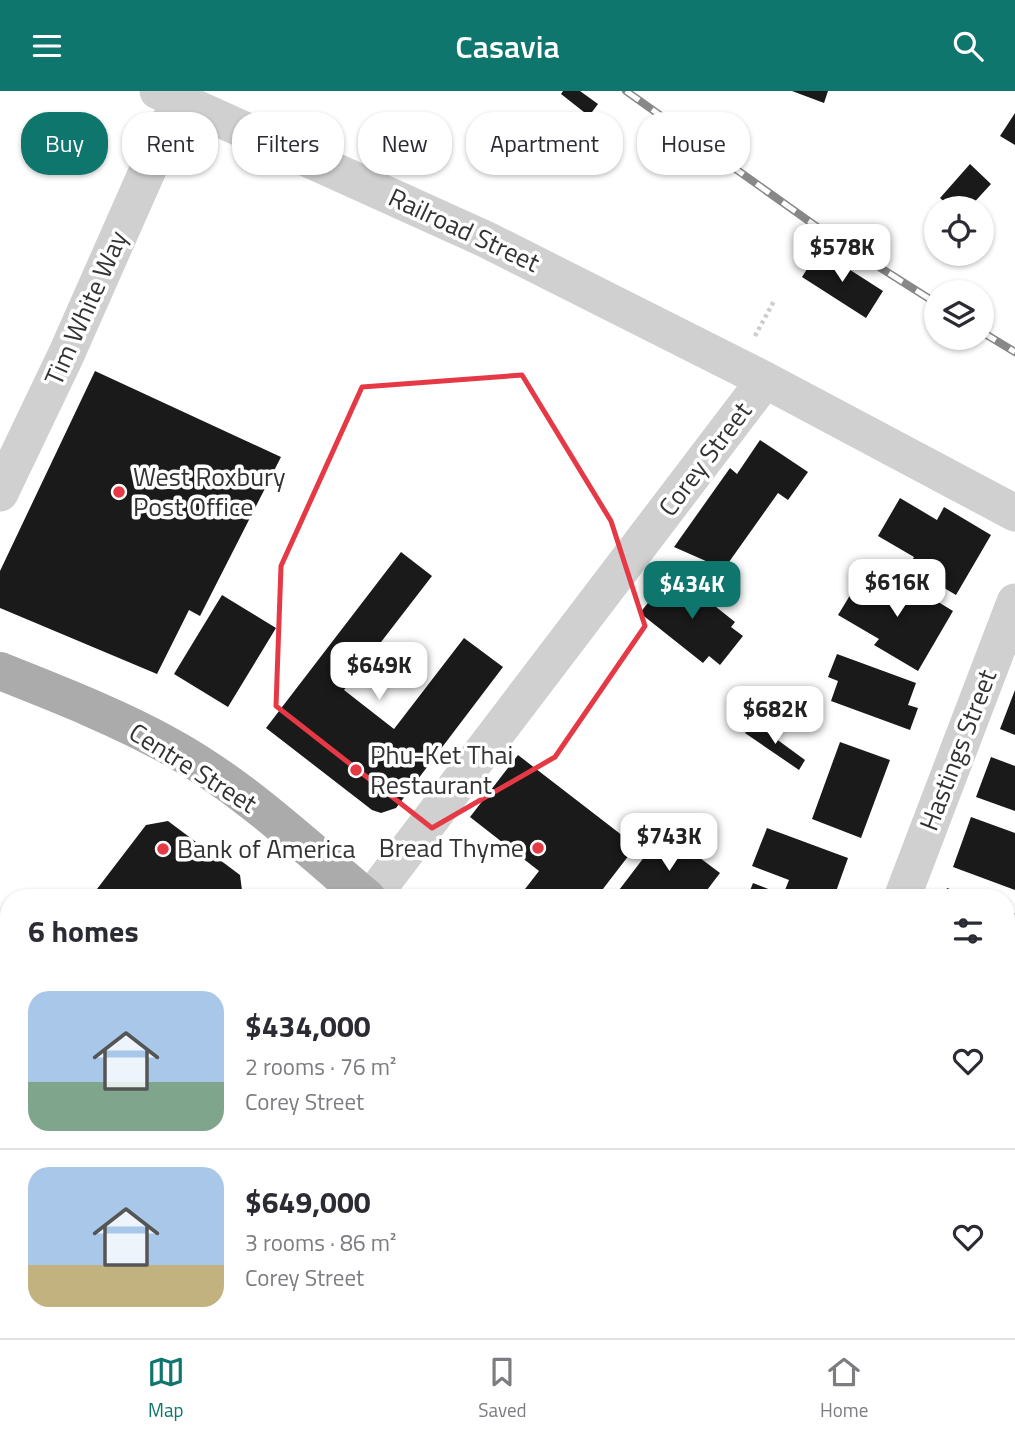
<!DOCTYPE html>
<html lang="en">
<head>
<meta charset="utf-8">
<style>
	body { margin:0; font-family:"Titillium Web",sans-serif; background:#f7f7f7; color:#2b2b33; height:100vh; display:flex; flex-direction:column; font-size:26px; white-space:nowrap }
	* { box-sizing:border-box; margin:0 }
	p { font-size:23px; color:#7c7c81 }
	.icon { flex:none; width:38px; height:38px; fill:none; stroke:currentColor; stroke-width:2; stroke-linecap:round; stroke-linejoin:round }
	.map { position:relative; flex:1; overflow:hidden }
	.drawer { position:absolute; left:0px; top:798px; width:1015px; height:450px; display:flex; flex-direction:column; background:#fff; border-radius:28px 28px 0 0; box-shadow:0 2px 5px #0004 }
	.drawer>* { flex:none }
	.banner { position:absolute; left:21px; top:21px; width:973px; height:63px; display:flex; gap:14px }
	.controls { position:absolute; left:924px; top:105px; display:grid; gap:14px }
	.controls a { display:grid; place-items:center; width:70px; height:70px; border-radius:50%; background:#fff; box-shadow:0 2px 5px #0004; font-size:35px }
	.price { position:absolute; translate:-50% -60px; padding:0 16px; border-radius:14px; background:#fff; color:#222; font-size:23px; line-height:46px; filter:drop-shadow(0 2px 4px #0008) }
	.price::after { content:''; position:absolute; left:50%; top:42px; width:21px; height:16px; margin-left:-10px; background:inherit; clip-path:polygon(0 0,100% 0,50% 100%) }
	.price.current { background:#0f766e; color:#fff }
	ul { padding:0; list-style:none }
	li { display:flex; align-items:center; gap:21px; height:175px; padding:0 28px }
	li+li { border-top:2px solid #e1e1e2 }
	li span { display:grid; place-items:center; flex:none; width:196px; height:140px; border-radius:21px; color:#555 }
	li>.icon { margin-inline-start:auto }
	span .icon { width:84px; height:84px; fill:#fffc; stroke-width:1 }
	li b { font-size:30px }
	h2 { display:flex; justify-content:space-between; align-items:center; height:84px; padding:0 28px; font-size:30px }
	.tag { padding:0 24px; border-radius:28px; background:#fff; box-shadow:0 2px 5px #0004; font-size:24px; line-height:63px }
	.tag.current { background:#0f766e; color:#fff }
	header { display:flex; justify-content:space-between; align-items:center; height:91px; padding:0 28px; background:#0f766e; color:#fff; font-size:32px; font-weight:600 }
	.dock { display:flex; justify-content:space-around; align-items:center; height:98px; border-top:2px solid #e1e1e2; background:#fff; font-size:19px; color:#7c7c81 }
	.dock a { display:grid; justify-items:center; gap:4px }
	.dock .current { color:#0f766e }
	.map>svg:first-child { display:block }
	.building { fill:#1a1a1a }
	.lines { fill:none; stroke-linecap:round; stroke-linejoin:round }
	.path { stroke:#cdcdcd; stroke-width:4.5; stroke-dasharray:3.5 3.5; stroke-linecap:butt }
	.minor { stroke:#d0d0d0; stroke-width:37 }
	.major { stroke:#ababab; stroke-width:38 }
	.rail-casing { stroke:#888; stroke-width:8 }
	.rail { stroke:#fff; stroke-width:5; stroke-dasharray:16; stroke-linecap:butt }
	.marked { fill:none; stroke:#e63946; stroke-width:5; stroke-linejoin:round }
	.poi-dot { fill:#e63946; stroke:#fff; stroke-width:2.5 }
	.labels { text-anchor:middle; stroke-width:7; stroke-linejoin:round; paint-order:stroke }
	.street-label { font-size:26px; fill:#333; stroke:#fff }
	.poi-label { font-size:26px; fill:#333; stroke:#fff; text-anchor:start }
</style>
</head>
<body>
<header><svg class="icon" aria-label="menu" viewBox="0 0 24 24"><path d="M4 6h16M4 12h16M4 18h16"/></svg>Casavia<svg class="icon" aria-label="search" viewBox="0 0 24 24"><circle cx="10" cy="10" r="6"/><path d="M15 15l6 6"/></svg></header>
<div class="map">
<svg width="1015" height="1247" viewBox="0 0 1015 1247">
	<rect width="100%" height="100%" fill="#fff"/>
	<!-- building -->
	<path class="building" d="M 563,0 L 580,0 L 598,13 L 589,25 L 561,3 Z
		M 792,0 L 828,0 L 824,12 Z
		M 1015,22 L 1015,54 L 1000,45 Z
		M 970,73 L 991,93 L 969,117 L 951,117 L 940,107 Z
		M 819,159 L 883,200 L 866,227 L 802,186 Z
		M 95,280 L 281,366 L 200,525 L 189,519 L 157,583 L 0,517 L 0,480 Z
		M 760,349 L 808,381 L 788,409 L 778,402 L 724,478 L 674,456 L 730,377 L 737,383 Z
		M 900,407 L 937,429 L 944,416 L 991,444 L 956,504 L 909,476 L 914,466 L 878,445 Z
		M 401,461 L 432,485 L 344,599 L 394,638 L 464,547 L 503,576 L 396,717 L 381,722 L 372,719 L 266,637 Z
		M 672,481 L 735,531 L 731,536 L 743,545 L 720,574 L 709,565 L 703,572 L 640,522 Z
		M 863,483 L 900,504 L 907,492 L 953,520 L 918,580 L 874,554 L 879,548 L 838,524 Z
		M 222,504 L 276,537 L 228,616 L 174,583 Z
		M 837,563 L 916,592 L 908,614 L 918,617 L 910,639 L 831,610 L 838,590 L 828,586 Z
		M 1015,599 L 1015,644 L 1000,638 Z
		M 753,631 L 805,669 L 799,679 L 745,642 Z
		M 840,651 L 890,669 L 861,747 L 812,728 Z
		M 518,664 L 636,755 L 596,807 L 518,807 L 539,780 L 470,726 Z
		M 991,666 L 1015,675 L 1015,720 L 976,706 Z
		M 971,726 L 1015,742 L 1015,799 L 953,776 Z
		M 168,730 L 240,784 L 243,807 L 107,807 L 97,798 L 146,734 Z
		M 767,737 L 848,767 L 834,806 L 811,798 L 808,807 L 785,799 L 789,789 L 752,775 Z
		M 664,740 L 720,782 L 701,807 L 613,807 Z
		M 753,792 L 781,803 L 779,807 L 747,807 Z
		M 947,797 L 972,806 L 972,807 L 944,807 Z
		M 1006,819 L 1015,822 L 1015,859 L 1009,877 Z
		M 0,863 L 9,869 L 9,889 L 0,900 Z
		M 1006,881 L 1015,884 L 1015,917 L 1006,913 Z
		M 1014,997 L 1015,998 L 1015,1097 L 1006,1094 L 1006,1008 L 1011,1009 Z
		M 0,1062 L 9,1067 L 9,1151 L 0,1147 Z
		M 325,1239 L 426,1239 L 423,1247 L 322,1247 Z
		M 935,1239 L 1003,1239 L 1015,1244 L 1015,1247 L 932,1247 Z"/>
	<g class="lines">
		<!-- path -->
		<path class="path" d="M 755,245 L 774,210"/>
		<!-- minor -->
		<path class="minor" d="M 158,0 L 485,148 L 765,289
			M 0,402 L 66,264 L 169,31
			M 371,807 L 765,289 L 1015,422
			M 902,807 L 1015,511
			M 90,1239 L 113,1247
			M 733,1247 L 737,1239"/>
		<!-- major -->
		<path class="major" d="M 0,580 C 58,603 117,626 171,656 C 243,696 304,754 367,807
			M 1006,1162 L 1015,1164"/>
		<!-- rail casing -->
		<g class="rail-casing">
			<path id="rail" d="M 626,0 L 827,143 L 936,212
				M 982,241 L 1015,261"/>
		</g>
		<!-- rail -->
		<use href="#rail" class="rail"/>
	</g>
	<!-- marked area -->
	<path class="marked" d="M 522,284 L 611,430 L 645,535 L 555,666 L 432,737 L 276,615 L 281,475 L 362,296 Z"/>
	<!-- markers -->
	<g class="poi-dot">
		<circle cx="119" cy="401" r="7"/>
		<circle cx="356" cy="679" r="7"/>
		<circle cx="538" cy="757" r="7"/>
		<circle cx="163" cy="758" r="7"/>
	</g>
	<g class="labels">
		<!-- street labels -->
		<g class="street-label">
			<text transform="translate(464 139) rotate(25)" y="9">Railroad Street</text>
			<text transform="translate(86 217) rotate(-66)" y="9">Tim White Way</text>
			<text transform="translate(705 368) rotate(-53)" y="9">Corey Street</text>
			<text transform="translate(958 659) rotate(-69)" y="9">Hastings Street</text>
			<text transform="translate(193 677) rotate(32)" y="9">Centre Street</text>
		</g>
		<!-- poi labels -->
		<g class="poi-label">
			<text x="133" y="395">West Roxbury<tspan x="133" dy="30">Post Office</tspan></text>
			<text x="370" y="673">Phu-Ket Thai<tspan x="370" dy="30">Restaurant</tspan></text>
			<text x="524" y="766" text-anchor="end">Bread Thyme</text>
			<text x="177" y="767">Bank of America</text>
		</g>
	</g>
</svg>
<div class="controls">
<a><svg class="icon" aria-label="locate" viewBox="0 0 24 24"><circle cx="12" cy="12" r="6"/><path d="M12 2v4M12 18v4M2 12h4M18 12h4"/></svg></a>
<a><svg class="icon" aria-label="layers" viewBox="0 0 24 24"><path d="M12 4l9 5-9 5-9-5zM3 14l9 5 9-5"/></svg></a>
</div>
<b class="price" style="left:842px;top:193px">$578K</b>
<b class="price" style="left:897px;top:528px">$616K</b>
<b class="price current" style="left:692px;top:530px">$434K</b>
<b class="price" style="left:379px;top:611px">$649K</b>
<b class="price" style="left:775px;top:655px">$682K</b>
<b class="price" style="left:669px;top:782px">$743K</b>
<div class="banner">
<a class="tag current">Buy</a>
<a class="tag">Rent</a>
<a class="tag">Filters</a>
<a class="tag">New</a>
<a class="tag">Apartment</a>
<a class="tag">House</a>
</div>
<section class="drawer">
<h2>6 homes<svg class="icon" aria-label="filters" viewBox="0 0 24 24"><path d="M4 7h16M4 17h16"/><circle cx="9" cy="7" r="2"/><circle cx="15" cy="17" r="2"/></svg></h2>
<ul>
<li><span style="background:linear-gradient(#a9c7e8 65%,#7fa58c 0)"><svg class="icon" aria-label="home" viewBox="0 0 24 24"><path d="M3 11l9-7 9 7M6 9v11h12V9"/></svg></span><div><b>$434,000</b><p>2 rooms · 76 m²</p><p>Corey Street</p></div><svg class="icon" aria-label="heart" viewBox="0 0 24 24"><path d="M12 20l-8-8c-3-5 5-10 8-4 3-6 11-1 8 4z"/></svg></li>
<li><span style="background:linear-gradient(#a9c7e8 70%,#c2b280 0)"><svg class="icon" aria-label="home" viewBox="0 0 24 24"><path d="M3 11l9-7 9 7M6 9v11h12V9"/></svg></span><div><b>$649,000</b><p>3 rooms · 86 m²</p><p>Corey Street</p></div><svg class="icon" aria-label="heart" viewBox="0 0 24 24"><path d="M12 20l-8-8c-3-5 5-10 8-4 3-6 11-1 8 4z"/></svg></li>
</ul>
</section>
</div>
<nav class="dock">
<a class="current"><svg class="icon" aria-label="map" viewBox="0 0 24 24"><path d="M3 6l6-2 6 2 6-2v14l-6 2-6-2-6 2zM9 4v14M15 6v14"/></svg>Map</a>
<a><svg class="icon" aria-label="saved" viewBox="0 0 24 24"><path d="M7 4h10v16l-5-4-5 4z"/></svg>Saved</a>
<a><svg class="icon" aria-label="home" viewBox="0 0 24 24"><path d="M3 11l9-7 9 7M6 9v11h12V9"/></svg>Home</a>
</nav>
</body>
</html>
